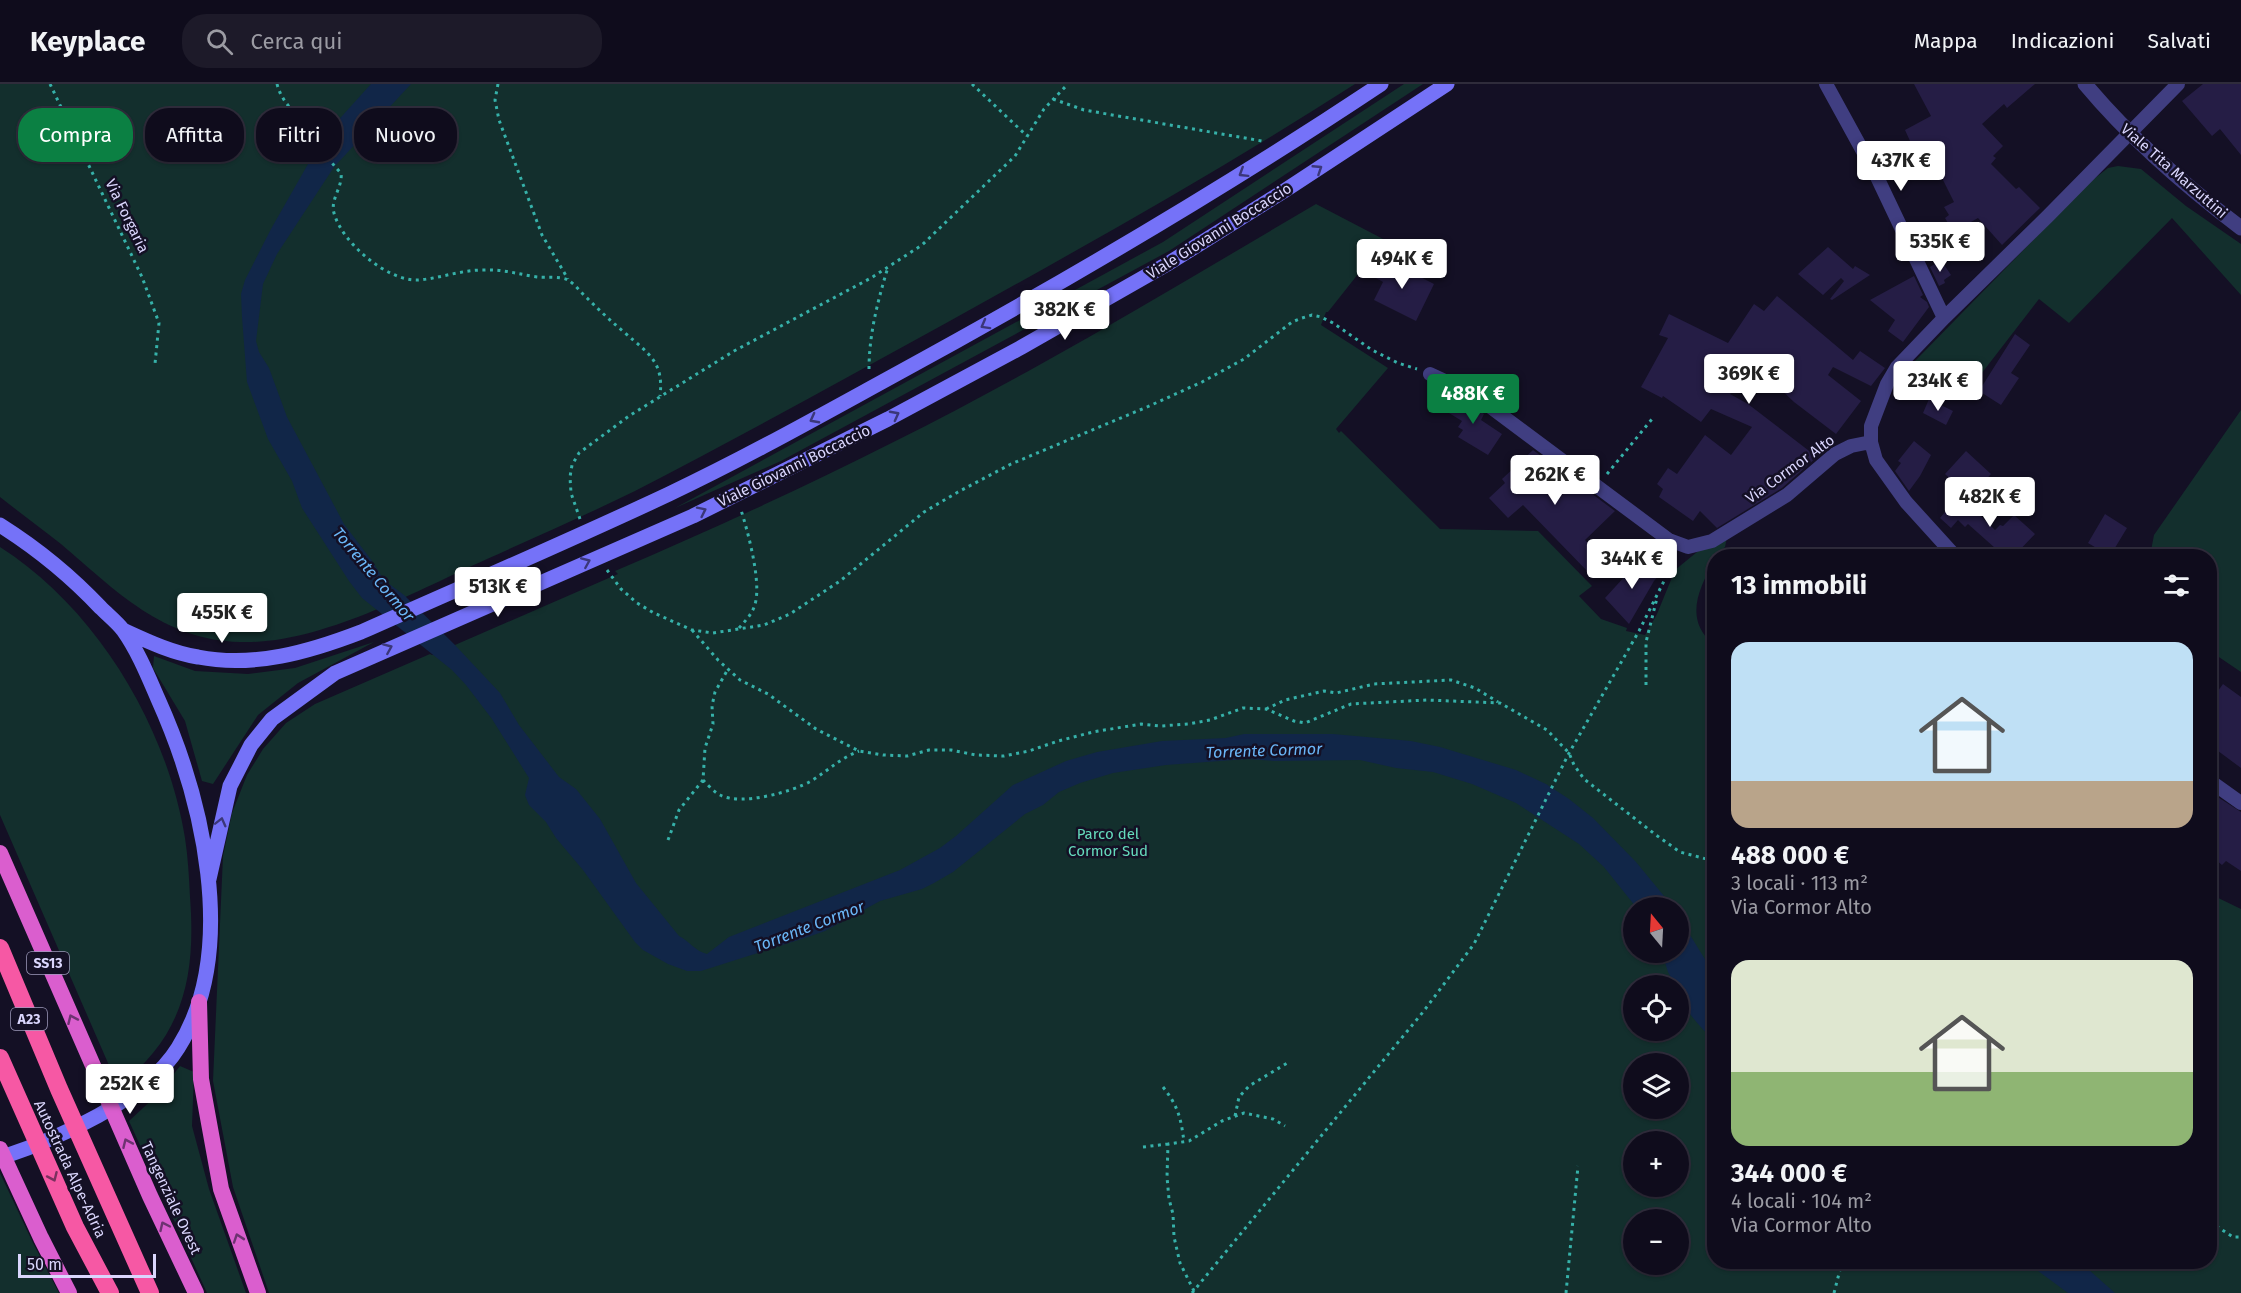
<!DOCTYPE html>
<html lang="it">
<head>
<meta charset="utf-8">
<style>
	body { margin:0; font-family:"Fira Sans",sans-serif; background:#1d1a29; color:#f1f3f6; height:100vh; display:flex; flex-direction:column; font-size:22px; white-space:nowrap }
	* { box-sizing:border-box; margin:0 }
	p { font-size:20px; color:#9b9ba3 }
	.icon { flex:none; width:33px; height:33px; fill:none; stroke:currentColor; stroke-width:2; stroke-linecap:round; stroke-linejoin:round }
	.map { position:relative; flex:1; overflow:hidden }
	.sheet { position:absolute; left:1707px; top:465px; width:510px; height:720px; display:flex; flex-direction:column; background:#0f0c1c; border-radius:24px; box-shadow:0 2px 4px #0004,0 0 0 2px #2f2c3b }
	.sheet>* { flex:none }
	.banner { position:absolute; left:18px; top:24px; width:570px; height:54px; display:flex; gap:12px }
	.needle { width:39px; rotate:342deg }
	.buttons { position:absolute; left:1623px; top:813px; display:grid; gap:12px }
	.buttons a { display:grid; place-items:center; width:66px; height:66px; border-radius:50%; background:#0f0c1c; box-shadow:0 2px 4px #0004,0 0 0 2px #2f2c3b; font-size:30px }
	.scale { position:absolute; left:18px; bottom:15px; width:138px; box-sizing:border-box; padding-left:6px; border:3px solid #dad6fd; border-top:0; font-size:16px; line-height:21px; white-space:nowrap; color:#dad6fd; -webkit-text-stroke:4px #141025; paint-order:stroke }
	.price { position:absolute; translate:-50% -51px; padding:0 14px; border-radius:6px; background:#fff; color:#222; font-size:20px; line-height:39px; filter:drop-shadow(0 2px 3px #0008) }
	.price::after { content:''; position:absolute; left:50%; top:36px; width:18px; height:14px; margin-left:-9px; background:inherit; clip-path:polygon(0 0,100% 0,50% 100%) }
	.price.selected { background:#0b8043; color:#fff }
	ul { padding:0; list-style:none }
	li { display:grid; align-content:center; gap:12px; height:318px; padding:0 24px }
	li span { display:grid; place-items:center; height:186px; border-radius:18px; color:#555 }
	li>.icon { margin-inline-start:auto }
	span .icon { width:108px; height:108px; fill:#fffc; stroke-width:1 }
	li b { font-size:26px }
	h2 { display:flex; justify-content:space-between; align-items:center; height:72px; padding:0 24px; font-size:26px }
	.pill { padding:0 21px; border-radius:24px; background:#0f0c1c; box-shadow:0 2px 4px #0004,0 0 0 2px #2f2c3b; font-size:21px; line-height:54px }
	.pill.selected { background:#0b8043; color:#fff }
	header { display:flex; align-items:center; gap:36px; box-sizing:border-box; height:84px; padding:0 30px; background:#0f0c1c; border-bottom:2px solid #2f2c3b }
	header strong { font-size:28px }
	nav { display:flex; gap:33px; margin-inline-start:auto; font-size:21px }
	.search { width:420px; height:54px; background:#1d1a29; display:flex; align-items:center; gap:15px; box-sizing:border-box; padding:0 21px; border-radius:24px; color:#9b9ba3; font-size:22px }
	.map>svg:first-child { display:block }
	.green { fill:#132f2d; fill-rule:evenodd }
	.water { fill:#112648 }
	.building { fill:#251d45 }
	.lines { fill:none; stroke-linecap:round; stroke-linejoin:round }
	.path { stroke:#36b1a9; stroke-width:3; stroke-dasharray:3 4.5; stroke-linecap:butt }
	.minor { stroke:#403e81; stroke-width:14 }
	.tertiary { stroke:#403e81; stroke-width:15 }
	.secondary { stroke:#7572f8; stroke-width:15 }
	.trunk { stroke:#da5ece; stroke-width:16 }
	.motorway { stroke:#f658a4; stroke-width:18 }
	.oneway { stroke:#3b3779 }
	.oneway2 { stroke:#6d3371 }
	.oneway3 { stroke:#7a305e }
	.labels { text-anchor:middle; stroke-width:5; stroke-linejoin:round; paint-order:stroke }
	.shield { fill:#141025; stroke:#9f9bbc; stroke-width:1.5 }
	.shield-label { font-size:14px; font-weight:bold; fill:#dad6fd }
	.street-label { font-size:15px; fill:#dad6fd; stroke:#141025 }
	.park-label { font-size:15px; fill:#65dabc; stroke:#141025 }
	.water-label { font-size:16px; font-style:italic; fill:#6ab6f7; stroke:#141025 }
</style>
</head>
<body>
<header>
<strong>Keyplace</strong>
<div class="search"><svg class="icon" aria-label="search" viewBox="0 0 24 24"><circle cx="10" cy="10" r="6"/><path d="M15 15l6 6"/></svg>Cerca qui</div>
<nav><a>Mappa</a><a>Indicazioni</a><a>Salvati</a></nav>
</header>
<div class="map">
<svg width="2241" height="1209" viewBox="0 0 2241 1209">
	<rect width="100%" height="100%" fill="#141025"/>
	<!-- green -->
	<path class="green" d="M 0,0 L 1355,0 C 1223,85 1085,162 948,238 C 844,295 740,353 635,407 C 586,431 536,453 487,475 C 416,507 319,561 240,558 C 163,556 116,507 61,460 C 41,444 20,429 0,413 Z
		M 1404,0 L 1423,0 L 1169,167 L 781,377 L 675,424 L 1163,158 Z
		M 2118,82 L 2141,85 L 2186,122 L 2241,160 L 2241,211 L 2172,134 L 2069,239 L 2039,215 L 1968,307 L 1915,277 L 2090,98 L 2108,84 Z
		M 1316,120 L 1385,156 L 1328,228 L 1326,228 L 1321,241 L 1388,284 L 1336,345 L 1339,349 L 1341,347 L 1440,445 L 1538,447 L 1592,502 L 1579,512 L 1601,535 L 1627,544 L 1626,547 L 1645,551 L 1657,530 L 1675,486 L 1697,468 L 1727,453 L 1725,463 L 1717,472 L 1714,472 L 1714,477 C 1698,506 1684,536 1714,561 L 1714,1178 L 2210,1178 L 2210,810 L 2241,825 L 2241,1209 L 269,1209 L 233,1103 L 213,997 L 223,772 L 232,729 L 247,691 L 263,665 L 286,639 L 315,620 L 430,570 L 432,571 L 618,490 L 615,487 C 760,425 903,357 1041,280 C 1133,229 1224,174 1316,120 ZM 1634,824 L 1678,824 L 1678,868 L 1634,868 ZM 1634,902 L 1678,902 L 1678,946 L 1634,946 ZM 1634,980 L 1678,980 L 1678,1024 L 1634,1024 ZM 1634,1058 L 1678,1058 L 1678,1102 L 1634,1102 ZM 1634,1136 L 1678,1136 L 1678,1180 L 1634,1180 Z
		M 2241,326 L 2241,588 L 2210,567 L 2210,472 L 2150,472 L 2154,451 Z
		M 0,463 C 96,524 167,642 185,754 C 188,773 189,793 190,813 C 196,891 184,953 118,1002 L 0,731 Z
		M 374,558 L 298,599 L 258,631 L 213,700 L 202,697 L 185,637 L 153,584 L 154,572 L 195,587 L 248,590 L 295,584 Z
		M 180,982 L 194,988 L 192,1042 L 209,1105 L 246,1209 L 207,1209 L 129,1037 L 158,1010 Z
		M 0,1089 L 33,1159 L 59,1209 L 0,1209 Z"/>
	<!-- water -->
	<path class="water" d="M 371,0 L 411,0 L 334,83 L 277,170 L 263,200 L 256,257 L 259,268 L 269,284 L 287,333 L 344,440 L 372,477 L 384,496 L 404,511 L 454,560 L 500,609 L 519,641 L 559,693 L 576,705 L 600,735 L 636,799 L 679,852 C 689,857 695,867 707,870 L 729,853 L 900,786 L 940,764 L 956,752 L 1013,701 L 1066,677 L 1097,668 L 1162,657 L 1226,654 L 1244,650 L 1333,650 L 1411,657 L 1440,663 L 1516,686 L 1546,700 L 1569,715 L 1593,734 L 1636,778 L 1673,823 L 1636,823 L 1604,783 L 1579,760 L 1516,719 L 1472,700 L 1433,688 L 1396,684 L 1360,676 L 1275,677 L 1247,675 L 1166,681 L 1113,689 L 1080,699 L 1059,708 L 1043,721 L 1025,730 L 953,788 L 934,799 L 922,805 L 880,817 L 825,847 L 808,853 L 701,887 L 687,887 L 668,880 L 643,866 L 635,858 L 583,786 L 556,754 L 546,738 L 529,721 L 525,711 L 529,694 L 492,635 L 466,601 L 452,586 L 362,514 L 349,497 L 302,424 L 292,397 L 268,355 L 247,298 L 242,233 L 241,210 L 245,196 L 271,145 L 324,52 Z
		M 1679,833 L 1714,890 L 1714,957 C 1701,943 1678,921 1678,902 L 1675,901 L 1668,888 L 1662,869 L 1678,868 Z
		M 2026,1178 L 2080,1178 L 2115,1209 L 2068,1209 Z"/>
	<!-- building -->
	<path class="building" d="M 1914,0 L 2035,0 L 2007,24 L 2004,20 L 1982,40 L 2003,62 L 1993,72 L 1996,74 L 1991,80 L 2016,105 L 2019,103 L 2040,124 L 2002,161 L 1978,134 L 1953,148 L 1945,134 L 1949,131 L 1944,123 L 1954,118 L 1933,76 L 1901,93 L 1888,70 L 1910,57 L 1905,46 L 1931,32 Z
		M 2203,0 L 2241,0 L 2241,71 L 2220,45 L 2212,52 L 2182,17 Z
		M 1828,163 L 1853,185 L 1855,182 L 1870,191 L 1832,216 L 1830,215 L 1844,197 L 1841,194 L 1823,211 L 1798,190 Z
		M 1385,175 L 1434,200 L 1416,237 L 1374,216 L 1383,198 L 1376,194 Z
		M 1941,176 L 1951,191 L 1944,196 L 1945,199 L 1939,202 L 1930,183 Z
		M 1914,192 L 1923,211 L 1920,213 L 1927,218 L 1929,223 L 1903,258 L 1888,247 L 1895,236 L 1870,216 Z
		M 1777,212 L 1853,276 L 1860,267 L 1885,284 L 1871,302 L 1833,283 L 1828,291 L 1861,317 L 1836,350 L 1794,318 L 1756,282 L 1730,310 L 1748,320 L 1817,373 L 1782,404 L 1717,444 L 1700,427 L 1693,437 L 1659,413 L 1663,405 L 1657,400 L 1668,384 L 1677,390 L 1705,351 L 1731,371 L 1752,343 L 1711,325 L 1701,338 L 1663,312 L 1662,314 L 1641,303 L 1668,254 L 1659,251 L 1669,230 L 1728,259 L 1754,220 L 1764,227 Z
		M 2015,250 L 2030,261 L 2011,289 L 2019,294 L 2001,321 L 1979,307 Z
		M 1454,311 L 1468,318 L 1484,330 L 1481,336 L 1502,350 L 1488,371 L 1458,353 L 1463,346 L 1458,343 L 1462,337 L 1444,326 Z
		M 1929,315 L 1953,327 L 1946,341 L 1923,329 Z
		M 1914,357 L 1931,371 L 1920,392 L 1909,407 L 1895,387 L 1901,379 L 1898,377 Z
		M 1533,366 L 1615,427 L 1585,456 L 1604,477 L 1590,490 L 1523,421 L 1508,434 L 1489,414 L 1505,399 L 1502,395 Z
		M 1966,367 L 1991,390 L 1970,413 L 1945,390 Z
		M 1959,411 L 1995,446 L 2000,441 L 2003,442 L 2014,431 L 2035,450 L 2014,472 L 2004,472 L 1968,440 L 1965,443 L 1958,436 L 1951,444 L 1940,434 Z
		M 2105,430 L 2127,444 L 2110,472 L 2088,459 Z
		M 1646,477 L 1660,490 L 1654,497 L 1629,540 L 1605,514 L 1637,479 L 1641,483 Z
		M 2223,600 L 2241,613 L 2241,684 L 2210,661 L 2210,618 Z
		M 2210,708 L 2241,728 L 2241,787 L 2226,777 L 2222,781 L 2210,771 Z"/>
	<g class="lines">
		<!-- path -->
		<path class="path" d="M 50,0 L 142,193 L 159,239 L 155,280
			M 277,0 C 282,20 298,31 311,46 C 322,60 328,77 341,89 C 343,103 330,115 334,129 C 342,159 388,198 419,196 C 441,194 461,186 483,186 C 502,185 518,190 537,193 C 546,194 561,192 568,196 C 575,200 582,210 588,215 C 600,227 612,238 625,249 C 649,270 664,278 660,312
			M 498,0 L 495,16 L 499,36 L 542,151 L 568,195
			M 972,0 L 1027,52
			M 1053,15 L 1084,26 L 1262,57
			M 869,285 C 869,250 878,216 888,183
			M 1607,390 L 1652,335
			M 580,435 L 571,409 L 570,393 L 572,381 L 579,369 L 629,332 L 734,267 L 871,194 L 922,161 L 1015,72 L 1044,25 L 1068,0
			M 607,486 L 621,505 L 637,519 L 654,529 L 692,546 L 713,549 L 764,541 L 790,530 L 840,497 L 924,428 L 958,408 L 1011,380 L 1147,323 L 1202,298 L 1244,275 L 1292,238 L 1302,234 L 1312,231 L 1321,233 L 1333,239 L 1372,266 L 1398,279 L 1417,285
			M 739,544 C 747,535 754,528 756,516 C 760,493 748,448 741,426
			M 692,546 L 718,576 L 740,596 L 768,610 L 816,645 L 859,667 L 883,671 L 907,672 L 929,666 L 951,666 L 976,671 L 1004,672 L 1029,667 L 1058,657 L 1093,648 L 1141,640 L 1161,642 L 1188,640 L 1210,636 L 1243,624 L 1266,625 L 1294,637 L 1305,639 L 1351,620 L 1427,616 L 1500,619 L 1547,646 L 1569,669 L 1574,681 L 1584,695 L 1656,751 L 1680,768 L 1714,777
			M 1646,601 L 1646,558 L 1657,514
			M 1266,625 L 1285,616 L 1324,607 L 1336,609 L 1374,600 L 1451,596 L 1475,604 L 1498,618
			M 703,696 C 708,701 714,708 720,711 C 741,722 792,708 811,697 C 829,686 839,675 859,667
			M 668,756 L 679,726 L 703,696 L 705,664 L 713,640 L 712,622 L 715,608 L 728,585
			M 1163,1003 C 1178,1022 1181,1034 1184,1058
			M 1235,1032 L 1239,1013 L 1249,1002 L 1289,978
			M 1143,1063 L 1168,1060
			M 2210,1138 L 2233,1153 L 2241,1153
			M 1194,1207 L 1180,1179 L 1174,1153 L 1173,1130 L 1169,1115 L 1167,1093 L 1168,1060 L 1189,1057 L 1222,1037 L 1244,1029 L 1273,1035 L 1285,1042
			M 1192,1209 L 1423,928 L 1474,860 L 1568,671 L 1639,547 L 1669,487 L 1677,476
			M 1566,1209 L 1578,1082
			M 1834,1209 L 1842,1178"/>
		<!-- minor -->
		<path class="minor" d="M 1826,0 L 1877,93 L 1944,234
			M 1430,290 L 1473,310 L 1669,456 L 1688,463 L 1712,457 L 1787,411 L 1835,370 L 1851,362 L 1871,358
			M 1955,472 L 1906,418 L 1876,376 L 1871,358 L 1871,342 L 1887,300 L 1897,283 L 1944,234 L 2048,132 L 2178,0
			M 2210,697 L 2241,719"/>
		<!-- tertiary -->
		<path class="tertiary" d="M 2085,0 C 2131,55 2184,101 2241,144"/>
		<!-- secondary -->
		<path class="secondary" d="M 0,441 C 38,465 70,491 101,524 C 108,531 117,538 123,546 C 138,567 148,592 158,615 C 202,713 240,866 178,964 C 145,1017 57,1055 0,1074
			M 123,546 C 147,557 172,569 198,573 C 254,584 309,568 361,548 C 464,502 567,458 669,410 C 745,374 818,333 891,293 C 1058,202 1222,106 1381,0
			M 209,795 L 230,702 L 251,661 L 272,635 L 335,589 L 693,432 L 888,335 L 1020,264 L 1169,179 L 1284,107 L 1447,0"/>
		<!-- trunk -->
		<path class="trunk" d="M 0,769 L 150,1112 L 196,1209
			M 199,918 L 201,995 L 221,1105 L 258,1209
			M 0,1065 L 41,1154 L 69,1209"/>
		<!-- motorway -->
		<path class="motorway" d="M 0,864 L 59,1005 L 150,1209
			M 0,974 L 75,1143 L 110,1209"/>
	</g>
	<!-- one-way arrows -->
	<defs><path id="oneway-chevron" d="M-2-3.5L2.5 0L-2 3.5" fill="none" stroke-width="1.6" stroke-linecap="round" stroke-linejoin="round" transform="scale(1.5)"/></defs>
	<g class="oneway">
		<use href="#oneway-chevron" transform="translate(1318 85) rotate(-33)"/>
		<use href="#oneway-chevron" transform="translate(1243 89) rotate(148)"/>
		<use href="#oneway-chevron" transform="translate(985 241) rotate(151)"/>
		<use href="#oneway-chevron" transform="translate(895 331) rotate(-28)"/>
		<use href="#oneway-chevron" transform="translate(814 335) rotate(152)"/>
		<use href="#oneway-chevron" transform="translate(702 427) rotate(-26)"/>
		<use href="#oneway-chevron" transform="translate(586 478) rotate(-23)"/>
		<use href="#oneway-chevron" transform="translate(388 564) rotate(-23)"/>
		<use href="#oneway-chevron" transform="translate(221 738) rotate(-76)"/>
	</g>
	<g class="oneway2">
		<use href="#oneway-chevron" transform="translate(72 935) rotate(-114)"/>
		<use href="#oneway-chevron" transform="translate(127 1059) rotate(-114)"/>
		<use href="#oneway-chevron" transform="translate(164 1142) rotate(-115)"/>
		<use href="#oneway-chevron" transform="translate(238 1154) rotate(-109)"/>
	</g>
	<use class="oneway3" href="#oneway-chevron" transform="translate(53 1093) rotate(66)"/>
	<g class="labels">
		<!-- shield labels -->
		<g class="shield">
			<rect x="27" y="868" width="42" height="22" rx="4.5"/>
			<rect x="11" y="924" width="36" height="22" rx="4.5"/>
		</g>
		<g class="shield-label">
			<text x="48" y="884">SS13</text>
			<text x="29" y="940">A23</text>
		</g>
		<!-- street labels -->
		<g class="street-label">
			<text transform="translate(2174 87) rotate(41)" y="5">Viale Tita Marzuttini</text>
			<text transform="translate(127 132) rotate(64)" y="5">Via Forgaria</text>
			<text transform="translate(1219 147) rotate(-32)" y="5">Viale Giovanni Boccaccio</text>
			<text transform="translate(794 382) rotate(-26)" y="5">Viale Giovanni Boccaccio</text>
			<text transform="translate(1790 385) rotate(-36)" y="5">Via Cormor Alto</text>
			<text transform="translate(70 1085) rotate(65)" y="5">Autostrada Alpe-Adria</text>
			<text transform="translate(171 1114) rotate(65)" y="5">Tangenziale Ovest</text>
		</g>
		<!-- park labels -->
		<g class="park-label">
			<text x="1108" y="755">Parco del<tspan x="1108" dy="17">Cormor Sud</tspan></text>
		</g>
		<!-- water labels -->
		<g class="water-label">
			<text transform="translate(374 490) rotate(50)" y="6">Torrente Cormor</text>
			<text transform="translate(1264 666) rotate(-2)" y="6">Torrente Cormor</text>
			<text transform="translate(809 842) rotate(-21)" y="6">Torrente Cormor</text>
		</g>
	</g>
</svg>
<div class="buttons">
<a><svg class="needle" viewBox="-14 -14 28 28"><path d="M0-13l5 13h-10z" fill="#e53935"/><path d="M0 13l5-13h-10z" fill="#9b9ba3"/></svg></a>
<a><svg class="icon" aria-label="locate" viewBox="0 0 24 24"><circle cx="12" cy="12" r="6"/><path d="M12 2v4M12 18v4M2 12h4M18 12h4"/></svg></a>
<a><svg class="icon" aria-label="layers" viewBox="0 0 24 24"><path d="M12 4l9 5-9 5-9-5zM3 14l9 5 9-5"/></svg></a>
<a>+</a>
<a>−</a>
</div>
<div class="scale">50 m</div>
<b class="price" style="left:1901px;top:108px">437K €</b>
<b class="price" style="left:1940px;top:189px">535K €</b>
<b class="price" style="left:1402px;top:206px">494K €</b>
<b class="price" style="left:1065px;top:257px">382K €</b>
<b class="price" style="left:1749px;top:321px">369K €</b>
<b class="price" style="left:1938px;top:328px">234K €</b>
<b class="price selected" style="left:1473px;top:341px">488K €</b>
<b class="price" style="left:1555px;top:422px">262K €</b>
<b class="price" style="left:1990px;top:444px">482K €</b>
<b class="price" style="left:1632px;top:506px">344K €</b>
<b class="price" style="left:498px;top:534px">513K €</b>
<b class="price" style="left:222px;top:560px">455K €</b>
<b class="price" style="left:130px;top:1031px">252K €</b>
<div class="banner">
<a class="pill selected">Compra</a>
<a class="pill">Affitta</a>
<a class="pill">Filtri</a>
<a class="pill">Nuovo</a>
</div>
<section class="sheet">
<h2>13 immobili<svg class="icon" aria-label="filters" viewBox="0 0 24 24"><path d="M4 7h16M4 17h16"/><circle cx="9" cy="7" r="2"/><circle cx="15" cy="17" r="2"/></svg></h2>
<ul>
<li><span style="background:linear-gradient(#bfe0f5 75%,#b9a48a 0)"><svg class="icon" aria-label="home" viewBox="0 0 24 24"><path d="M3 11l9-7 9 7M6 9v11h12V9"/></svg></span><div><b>488 000 €</b><p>3 locali · 113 m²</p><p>Via Cormor Alto</p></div></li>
<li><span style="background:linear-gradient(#dfe7d0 60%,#8fb573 0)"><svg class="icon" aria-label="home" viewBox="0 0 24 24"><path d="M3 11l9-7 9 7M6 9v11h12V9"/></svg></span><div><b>344 000 €</b><p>4 locali · 104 m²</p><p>Via Cormor Alto</p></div></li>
</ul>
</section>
</div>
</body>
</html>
